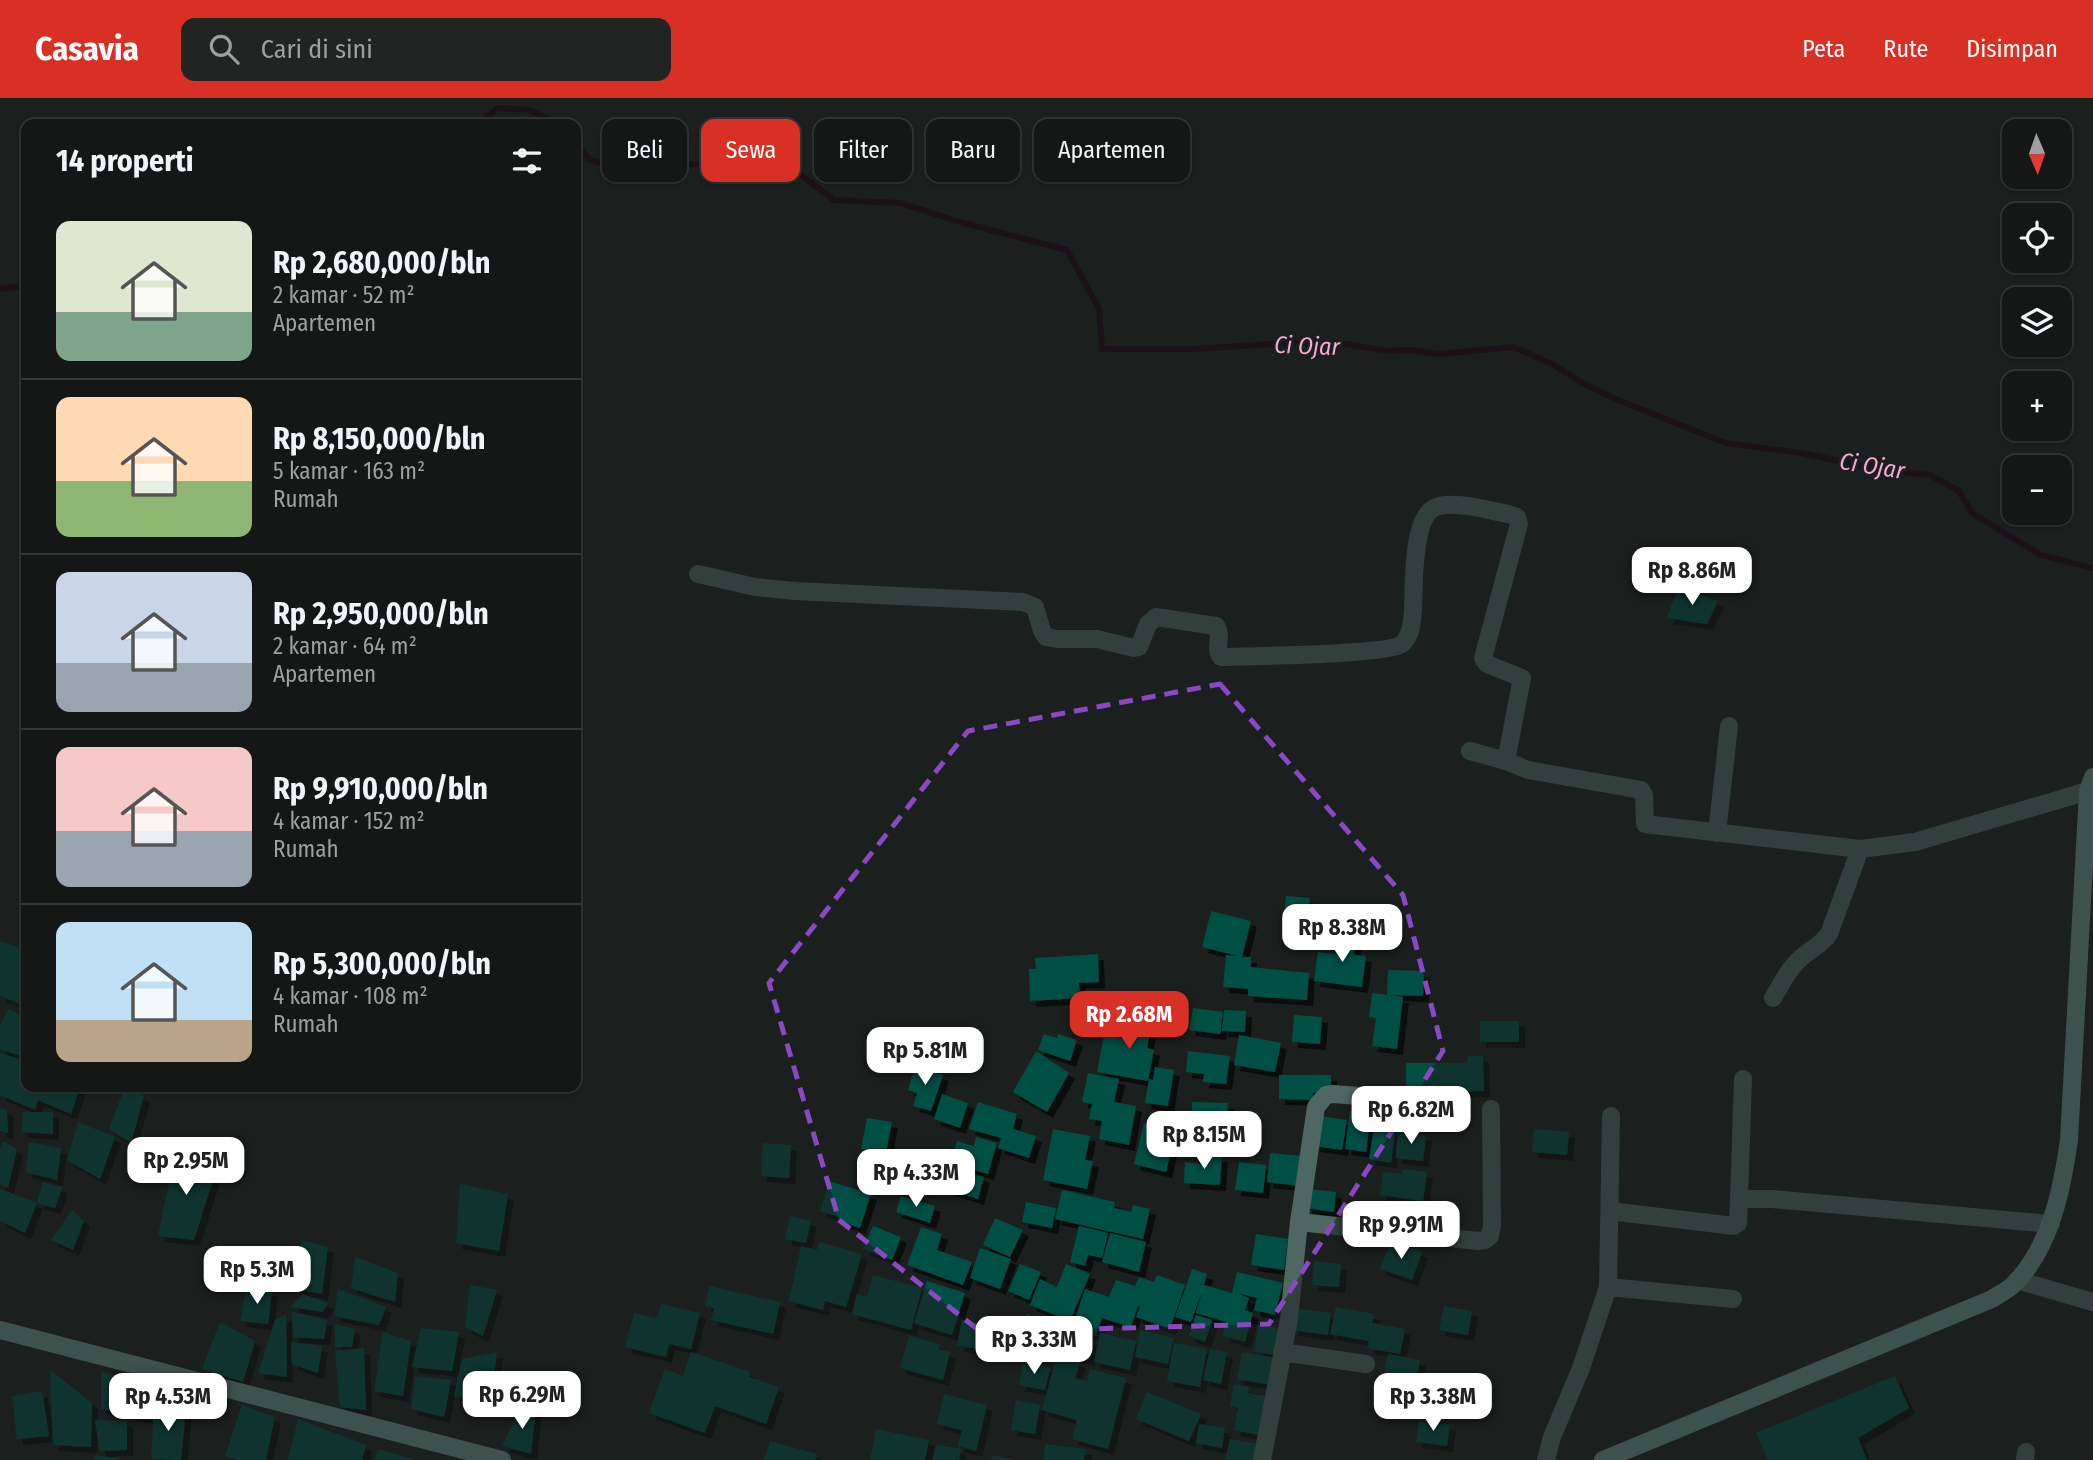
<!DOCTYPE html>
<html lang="id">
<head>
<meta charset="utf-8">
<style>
	body { margin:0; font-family:"Fira Sans Condensed",sans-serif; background:#212423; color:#f1f3f6; height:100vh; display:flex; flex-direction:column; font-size:26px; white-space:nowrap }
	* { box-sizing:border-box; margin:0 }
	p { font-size:23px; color:#9d9fa1 }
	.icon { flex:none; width:38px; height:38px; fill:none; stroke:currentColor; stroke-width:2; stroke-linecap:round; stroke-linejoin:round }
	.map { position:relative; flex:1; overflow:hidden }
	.drawer { position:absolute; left:21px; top:21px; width:560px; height:973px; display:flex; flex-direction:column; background:#141716; border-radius:14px; box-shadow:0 2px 5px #0004,0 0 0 2px #333635 }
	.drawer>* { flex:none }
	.guide { position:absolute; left:602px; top:21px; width:665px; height:63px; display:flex; gap:14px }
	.needle { width:46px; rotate:178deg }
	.fabs { position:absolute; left:2002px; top:21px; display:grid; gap:14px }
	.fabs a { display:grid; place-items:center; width:70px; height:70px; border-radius:14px; background:#141716; box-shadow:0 2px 5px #0004,0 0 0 2px #333635; font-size:35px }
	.price { position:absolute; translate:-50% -60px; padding:0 16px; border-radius:14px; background:#fff; color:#222; font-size:23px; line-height:46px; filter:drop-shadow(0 2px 4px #0008) }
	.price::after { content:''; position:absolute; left:50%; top:42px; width:21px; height:16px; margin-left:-10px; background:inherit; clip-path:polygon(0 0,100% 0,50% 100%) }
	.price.active { background:#d93025; color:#fff }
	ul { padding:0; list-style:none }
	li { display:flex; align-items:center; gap:21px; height:175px; padding:0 35px }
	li+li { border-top:2px solid #333635 }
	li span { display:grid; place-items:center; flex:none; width:196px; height:140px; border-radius:14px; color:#555 }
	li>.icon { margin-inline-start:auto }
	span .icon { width:84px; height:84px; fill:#fffc; stroke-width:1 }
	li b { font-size:30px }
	h2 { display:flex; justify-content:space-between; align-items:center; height:84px; padding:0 35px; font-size:30px }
	.pill { padding:0 24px; border-radius:14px; background:#141716; box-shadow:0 2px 5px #0004,0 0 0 2px #333635; font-size:24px; line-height:63px }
	.pill.active { background:#d93025; color:#fff }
	header { display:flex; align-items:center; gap:42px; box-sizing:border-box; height:98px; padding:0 35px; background:#d93025; color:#fff }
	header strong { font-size:33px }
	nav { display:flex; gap:38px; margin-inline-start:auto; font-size:24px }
	.search { width:490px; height:63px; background:#212423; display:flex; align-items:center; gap:18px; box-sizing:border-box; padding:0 24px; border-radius:14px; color:#9d9fa1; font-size:26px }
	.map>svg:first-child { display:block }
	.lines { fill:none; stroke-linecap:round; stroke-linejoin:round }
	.stream { stroke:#1e0013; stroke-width:6 }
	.building { fill:#004f44; filter:url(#shadow) }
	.street { stroke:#4e6762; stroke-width:18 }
	.secondary { stroke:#689188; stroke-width:18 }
	.marked { fill:none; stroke:#8a48c5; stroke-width:5; stroke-dasharray:14 9; stroke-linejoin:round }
	.labels { text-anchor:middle; stroke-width:6; stroke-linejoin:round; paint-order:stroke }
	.water-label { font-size:24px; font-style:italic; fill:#f3aad3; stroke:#1b1f1e }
</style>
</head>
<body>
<header>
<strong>Casavia</strong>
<div class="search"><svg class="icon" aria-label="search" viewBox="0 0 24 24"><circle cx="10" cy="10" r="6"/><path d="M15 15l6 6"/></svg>Cari di sini</div>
<nav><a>Peta</a><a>Rute</a><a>Disimpan</a></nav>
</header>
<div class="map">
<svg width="2093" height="1362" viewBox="0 0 2093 1362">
	<defs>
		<filter id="shadow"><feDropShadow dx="6" dy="6" stdDeviation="0" flood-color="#0009"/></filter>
	</defs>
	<rect width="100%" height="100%" fill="#1b1f1e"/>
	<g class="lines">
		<!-- stream -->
		<path class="stream" d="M 478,26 L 498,10 L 530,12 L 558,26
			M 576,47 L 590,62 L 633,74 L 712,64 L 739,51 L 768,52 L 834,102 L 900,105 L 960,124 L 1067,152 L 1099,211 L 1102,251 L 1195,251 L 1286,245 L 1346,246 L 1387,253 L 1409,252 L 1440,256 L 1513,249 L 1552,266 L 1584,286 L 1618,302 L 1726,345 L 1801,355 L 1880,372 L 1930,377 L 1959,393 L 1972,415 L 2041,457 L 2093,470
			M 0,191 L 26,187"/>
	</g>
	<!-- building -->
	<path class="building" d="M 1678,489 L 1718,503 L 1707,526 L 1667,520 Z
		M 1286,798 L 1310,800 L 1306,829 L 1283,826 Z
		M 1211,813 L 1251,823 L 1242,859 L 1202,849 Z
		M 1342,833 L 1357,835 L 1354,857 L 1366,858 L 1362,889 L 1314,883 L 1318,854 L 1339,857 Z
		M 0,843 L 26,852 L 26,908 L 0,898 Z
		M 1098,856 L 1099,884 L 1079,885 L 1080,900 L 1030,903 L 1029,871 L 1036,871 L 1035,860 Z
		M 1226,857 L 1251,859 L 1251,869 L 1309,875 L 1307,902 L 1248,898 L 1248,891 L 1223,889 Z
		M 1388,872 L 1424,873 L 1423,898 L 1387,897 Z
		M 1372,895 L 1403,899 L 1397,951 L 1372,948 L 1376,920 L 1369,919 Z
		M 1193,910 L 1223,914 L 1220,936 L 1189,932 Z
		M 8,911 L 26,919 L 26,960 L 0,951 L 0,928 Z
		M 1224,912 L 1246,913 L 1245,934 L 1222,933 Z
		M 1133,915 L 1153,919 L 1147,950 L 1154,952 L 1148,983 L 1097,974 L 1104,937 L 1127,941 Z
		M 1294,917 L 1322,919 L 1320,946 L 1292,944 Z
		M 1480,923 L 1519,923 L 1519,944 L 1480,944 Z
		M 1044,936 L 1057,940 L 1058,936 L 1077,942 L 1070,963 L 1038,952 Z
		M 1239,937 L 1281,945 L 1275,974 L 1234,967 Z
		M 1036,953 L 1069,975 L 1047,1014 L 1013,994 Z
		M 1188,953 L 1230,958 L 1226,986 L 1203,984 L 1204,976 L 1186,974 Z
		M 0,955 L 26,963 L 26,989 L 80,989 L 71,1016 L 38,1002 L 35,1012 L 0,997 Z
		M 1468,958 L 1483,958 L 1484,993 L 1437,994 L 1437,992 L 1406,991 L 1406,965 L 1467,965 Z
		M 915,968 L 943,977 L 931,1013 L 913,1008 L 917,995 L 908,992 Z
		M 1155,969 L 1174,972 L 1168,1008 L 1145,1005 L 1149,981 L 1153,982 Z
		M 1088,975 L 1119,981 L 1114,1004 L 1136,1008 L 1129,1047 L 1099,1041 L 1102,1023 L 1089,1021 L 1092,1006 L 1082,1004 Z
		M 1279,977 L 1331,977 L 1331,995 L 1313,995 L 1314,1002 L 1279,1001 Z
		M 125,989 L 144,998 L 131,1045 L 109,1031 Z
		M 942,996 L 968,1005 L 960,1030 L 934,1021 Z
		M 978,1004 L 1017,1016 L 1013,1031 L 1036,1038 L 1029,1060 L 998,1050 L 1001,1040 L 969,1031 Z
		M 1192,1004 L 1228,1005 L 1226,1037 L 1216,1036 L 1216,1041 L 1191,1040 Z
		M 0,1010 L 7,1012 L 8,1035 L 0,1033 Z
		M 1350,1013 L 1371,1015 L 1366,1054 L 1345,1051 Z
		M 23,1014 L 53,1014 L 53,1036 L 22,1034 Z
		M 1319,1018 L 1347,1022 L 1342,1052 L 1314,1048 Z
		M 867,1020 L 892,1024 L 886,1055 L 861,1051 Z
		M 78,1024 L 115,1039 L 100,1081 L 67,1062 Z
		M 1144,1025 L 1176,1032 L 1166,1074 L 1134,1066 Z
		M 1374,1030 L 1395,1033 L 1391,1065 L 1369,1061 Z
		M 1053,1031 L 1090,1038 L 1085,1062 L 1093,1063 L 1087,1091 L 1043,1082 Z
		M 1534,1031 L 1569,1034 L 1567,1057 L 1532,1054 Z
		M 1398,1034 L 1426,1037 L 1423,1063 L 1396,1060 Z
		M 976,1039 L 997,1045 L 988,1076 L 951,1066 L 957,1043 L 974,1048 Z
		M 3,1043 L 17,1051 L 8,1090 L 0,1086 L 0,1050 Z
		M 29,1044 L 61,1050 L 57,1082 L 26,1074 Z
		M 763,1045 L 791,1047 L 789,1080 L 761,1078 Z
		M 176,1052 L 217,1069 L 194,1142 L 158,1138 Z
		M 1270,1055 L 1303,1058 L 1299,1088 L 1267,1084 Z
		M 1201,1057 L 1222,1058 L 1220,1087 L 1184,1085 L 1185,1064 L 1201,1066 Z
		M 886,1060 L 920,1069 L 912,1097 L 878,1087 Z
		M 1239,1064 L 1266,1067 L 1263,1095 L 1235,1092 Z
		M 957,1071 L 984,1079 L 978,1101 L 950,1092 Z
		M 1403,1071 L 1427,1074 L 1423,1103 L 1380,1097 L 1383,1074 L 1402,1076 Z
		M 829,1083 L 871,1096 L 860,1130 L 838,1123 L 839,1119 L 820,1113 Z
		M 43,1084 L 62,1089 L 55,1110 L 37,1105 Z
		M 460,1086 L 508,1096 L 499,1153 L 456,1145 Z
		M 0,1091 L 37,1105 L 25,1135 L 0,1123 Z
		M 1309,1091 L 1336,1094 L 1334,1114 L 1306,1110 Z
		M 1062,1092 L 1115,1104 L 1114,1110 L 1131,1114 L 1133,1107 L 1150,1111 L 1143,1141 L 1055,1121 Z
		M 901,1098 L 935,1108 L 930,1125 L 896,1114 Z
		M 1026,1104 L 1056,1110 L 1052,1130 L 1022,1124 Z
		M 72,1112 L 84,1123 L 73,1152 L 51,1142 Z
		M 790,1118 L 811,1123 L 806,1145 L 785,1141 Z
		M 995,1120 L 1023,1132 L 1010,1159 L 983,1147 Z
		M 873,1128 L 901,1139 L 892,1162 L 863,1151 Z
		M 1079,1128 L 1108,1135 L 1102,1160 L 1088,1157 L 1085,1168 L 1070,1164 Z
		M 921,1129 L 942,1136 L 937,1152 L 972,1164 L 963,1187 L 907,1167 Z
		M 1110,1135 L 1146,1144 L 1139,1174 L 1102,1164 Z
		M 1256,1136 L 1288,1141 L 1284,1172 L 1251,1167 Z
		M 302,1142 L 328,1149 L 322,1196 L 294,1191 Z
		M 1391,1143 L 1422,1154 L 1412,1182 L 1380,1171 Z
		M 819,1144 L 862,1156 L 846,1209 L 825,1203 L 823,1212 L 789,1203 L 801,1148 L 817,1152 Z
		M 980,1150 L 1011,1161 L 1000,1191 L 970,1180 Z
		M 355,1159 L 398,1175 L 395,1204 L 351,1190 Z
		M 1314,1163 L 1341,1166 L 1339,1189 L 1312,1187 Z
		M 1020,1166 L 1041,1174 L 1029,1202 L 1008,1193 Z
		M 1066,1166 L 1090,1176 L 1070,1223 L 1030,1207 L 1040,1181 L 1057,1189 Z
		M 1192,1171 L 1207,1176 L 1204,1187 L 1232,1195 L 1237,1174 L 1283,1185 L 1275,1217 L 1254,1212 L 1257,1200 L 1237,1195 L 1249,1200 L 1245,1212 L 1253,1215 L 1245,1244 L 1223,1238 L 1226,1224 L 1196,1215 L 1202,1194 L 1191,1224 L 1175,1219 Z
		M 873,1177 L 922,1190 L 911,1232 L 852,1216 L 857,1196 L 867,1199 Z
		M 1157,1177 L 1185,1187 L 1170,1231 L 1136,1219 L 1140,1209 L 1138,1208 L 1131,1229 L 1102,1220 L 1096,1238 L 1072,1230 L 1085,1191 L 1109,1199 L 1116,1182 L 1135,1188 L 1139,1179 L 1154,1184 Z
		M 927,1183 L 965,1195 L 952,1237 L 914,1225 Z
		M 470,1187 L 497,1192 L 483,1238 L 465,1229 Z
		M 247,1188 L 272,1193 L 268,1226 L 240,1223 Z
		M 709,1188 L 780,1204 L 773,1236 L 711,1222 L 714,1210 L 705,1208 Z
		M 338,1191 L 386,1209 L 379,1227 L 334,1218 Z
		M 302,1196 L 328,1205 L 323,1214 L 291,1209 Z
		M 661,1206 L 700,1215 L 691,1251 L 669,1246 L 666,1259 L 625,1249 L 634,1215 L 657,1220 Z
		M 1444,1208 L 1472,1213 L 1468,1237 L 1439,1232 Z
		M 1336,1209 L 1374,1216 L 1372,1225 L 1405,1231 L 1400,1256 L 1367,1250 L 1369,1243 L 1330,1236 Z
		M 1295,1210 L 1331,1215 L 1328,1237 L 1292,1232 Z
		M 292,1214 L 327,1222 L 324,1241 L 293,1239 Z
		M 286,1216 L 287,1279 L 258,1275 L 275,1222 Z
		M 1026,1216 L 1042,1220 L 1041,1226 L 1062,1231 L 1056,1255 L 1019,1246 Z
		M 1196,1217 L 1212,1222 L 1205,1244 L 1189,1238 Z
		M 982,1218 L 1003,1222 L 996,1255 L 957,1247 L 962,1222 L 980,1226 Z
		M 220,1224 L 255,1243 L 243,1284 L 202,1271 Z
		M 335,1226 L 355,1231 L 352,1249 L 335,1249 Z
		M 1258,1227 L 1279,1230 L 1275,1257 L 1254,1254 Z
		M 421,1230 L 459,1234 L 452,1273 L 412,1269 Z
		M 1140,1232 L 1174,1240 L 1168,1266 L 1135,1259 Z
		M 383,1234 L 411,1243 L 403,1298 L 374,1293 Z
		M 1100,1235 L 1136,1243 L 1130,1272 L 1094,1264 Z
		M 1068,1236 L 1094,1243 L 1089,1262 L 1063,1255 Z
		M 909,1238 L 940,1246 L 938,1251 L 950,1254 L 943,1282 L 900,1270 Z
		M 291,1244 L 322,1248 L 318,1275 L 292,1266 Z
		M 1174,1245 L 1207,1251 L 1200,1289 L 1167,1283 Z
		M 364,1250 L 366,1312 L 340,1309 L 335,1253 Z
		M 1210,1251 L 1227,1254 L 1221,1286 L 1203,1282 Z
		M 497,1254 L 491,1304 L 454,1298 L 462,1261 Z
		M 691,1254 L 750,1274 L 749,1279 L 779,1289 L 766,1326 L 715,1308 L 705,1335 L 649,1315 L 665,1271 L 683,1278 Z
		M 1242,1254 L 1275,1260 L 1271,1287 L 1237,1281 Z
		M 1388,1256 L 1420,1262 L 1415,1290 L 1382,1284 Z
		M 1057,1258 L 1080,1264 L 1075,1280 L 1087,1283 L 1090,1271 L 1126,1280 L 1108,1351 L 1072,1341 L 1077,1322 L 1042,1312 Z
		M 1023,1264 L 1050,1270 L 1045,1292 L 1019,1287 Z
		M 50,1272 L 92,1305 L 91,1349 L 53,1347 Z
		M 101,1273 L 153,1292 L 148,1320 L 101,1311 Z
		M 415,1278 L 451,1282 L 444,1319 L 411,1311 Z
		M 1895,1278 L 1909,1310 L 1858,1340 L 1867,1362 L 1768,1362 L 1756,1335 Z
		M 1234,1286 L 1249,1289 L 1248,1295 L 1271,1299 L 1264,1338 L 1234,1332 L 1238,1310 L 1230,1308 Z
		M 42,1293 L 49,1338 L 17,1341 L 12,1298 Z
		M 1147,1294 L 1201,1316 L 1189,1343 L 1136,1321 Z
		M 944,1296 L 987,1307 L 976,1353 L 958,1348 L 962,1332 L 937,1326 Z
		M 1016,1302 L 1040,1307 L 1035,1336 L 1011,1332 Z
		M 154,1307 L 186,1310 L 181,1362 L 151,1361 Z
		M 242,1307 L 275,1319 L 266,1362 L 237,1362 L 225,1358 Z
		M 521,1309 L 536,1309 L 531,1356 L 502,1348 Z
		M 298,1321 L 366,1347 L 362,1362 L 288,1362 Z
		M 95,1322 L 127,1323 L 127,1352 L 100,1353 Z
		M 1419,1323 L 1450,1327 L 1447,1348 L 1416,1344 Z
		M 1199,1326 L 1225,1330 L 1222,1350 L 1196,1345 Z
		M 876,1331 L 929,1342 L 925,1362 L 870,1362 Z
		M 1230,1341 L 1259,1346 L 1256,1362 L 1225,1362 Z
		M 770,1343 L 817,1356 L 815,1362 L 764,1362 Z
		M 1045,1346 L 1086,1351 L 1084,1362 L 1044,1362 Z
		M 936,1347 L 961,1351 L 959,1362 L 933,1362 Z
		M 379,1351 L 413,1361 L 413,1362 L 374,1362 Z
		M 94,1357 L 117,1360 L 117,1362 L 95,1362 Z
		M 992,1357 L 1011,1361 L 1011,1362 L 991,1362 Z"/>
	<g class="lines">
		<!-- street -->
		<path class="street" d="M 698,476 L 755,489 L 795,493 L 1023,504 L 1035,509 L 1042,533 L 1046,539 L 1057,541 L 1097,541 L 1134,550 L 1139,549 L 1148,526 L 1156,519 L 1216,528 C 1223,537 1214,551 1221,559 C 1249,558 1387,557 1402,546 C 1412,537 1412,523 1413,511 C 1414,488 1412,421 1434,410 C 1451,401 1490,413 1508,416 L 1517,419 L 1519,426 L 1483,560 L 1487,566 L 1522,580 L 1506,663 L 1528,672 L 1641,692 L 1644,697 L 1645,726 L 1860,751 L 1915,744 L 2088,693
			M 1470,653 L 1506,663
			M 1717,735 L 1729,628
			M 1773,900 C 1780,889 1786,875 1795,866 C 1806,853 1819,850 1829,836 L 1860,751
			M 1739,1101 L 1743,981
			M 1610,1113 L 1734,1128 L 1738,1125 L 1739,1101 L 1772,1101 L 2051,1126
			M 1299,1124 L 1478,1143 L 1485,1142 L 1490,1138 L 1492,1127 L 1491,1011
			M 2017,1182 L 2093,1204
			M 1608,1189 L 1733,1201
			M 1282,1254 L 1366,1266
			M 1262,1362 L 1289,1221 L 1299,1124 L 1316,1009 L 1326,997 L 1333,996 L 1425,1003
			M 1546,1362 L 1552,1339 L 1581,1270 L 1608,1189 L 1611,1018
			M 2025,1362 L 2026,1354"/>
		<!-- secondary -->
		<path class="secondary" d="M 0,1232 L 502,1362
			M 1603,1362 L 1992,1201 C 1999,1196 2009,1192 2015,1185 C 2051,1148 2062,1091 2069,1042 L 2088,693 L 2093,679"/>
	</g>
	<!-- marked area -->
	<path d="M0 0H2093V1362H0ZM 1220,586 L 1403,797 L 1443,953 L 1269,1226 L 981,1234 L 839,1122 L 769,885 L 968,633 Z" fill="#1b1f1e" fill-opacity=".55" fill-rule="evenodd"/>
	<path class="marked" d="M 1220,586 L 1403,797 L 1443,953 L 1269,1226 L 981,1234 L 839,1122 L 769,885 L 968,633 Z"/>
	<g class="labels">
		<!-- water labels -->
		<g class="water-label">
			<text transform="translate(1307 248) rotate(2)" y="8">Ci Ojar</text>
			<text transform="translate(1872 368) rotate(9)" y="8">Ci Ojar</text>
		</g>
	</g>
</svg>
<div class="fabs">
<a><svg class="needle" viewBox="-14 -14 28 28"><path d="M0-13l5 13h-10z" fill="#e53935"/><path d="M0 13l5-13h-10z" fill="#9d9fa1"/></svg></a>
<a><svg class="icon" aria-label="locate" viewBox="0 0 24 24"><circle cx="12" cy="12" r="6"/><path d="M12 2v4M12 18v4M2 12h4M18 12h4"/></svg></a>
<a><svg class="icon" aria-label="layers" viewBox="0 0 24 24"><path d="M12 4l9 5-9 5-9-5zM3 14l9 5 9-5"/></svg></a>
<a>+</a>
<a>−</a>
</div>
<b class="price" style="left:1692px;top:509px">Rp 8.86M</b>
<b class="price" style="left:1342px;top:866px">Rp 8.38M</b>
<b class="price active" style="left:1129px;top:953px">Rp 2.68M</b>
<b class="price" style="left:925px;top:989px">Rp 5.81M</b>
<b class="price" style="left:1411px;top:1048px">Rp 6.82M</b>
<b class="price" style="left:1204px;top:1073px">Rp 8.15M</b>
<b class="price" style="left:186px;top:1099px">Rp 2.95M</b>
<b class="price" style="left:916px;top:1111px">Rp 4.33M</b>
<b class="price" style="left:1401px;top:1163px">Rp 9.91M</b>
<b class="price" style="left:257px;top:1208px">Rp 5.3M</b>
<b class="price" style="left:1034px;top:1278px">Rp 3.33M</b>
<b class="price" style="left:522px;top:1333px">Rp 6.29M</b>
<b class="price" style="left:168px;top:1335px">Rp 4.53M</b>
<b class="price" style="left:1433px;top:1335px">Rp 3.38M</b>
<div class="guide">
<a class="pill">Beli</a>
<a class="pill active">Sewa</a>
<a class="pill">Filter</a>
<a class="pill">Baru</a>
<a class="pill">Apartemen</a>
</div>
<section class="drawer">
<h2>14 properti<svg class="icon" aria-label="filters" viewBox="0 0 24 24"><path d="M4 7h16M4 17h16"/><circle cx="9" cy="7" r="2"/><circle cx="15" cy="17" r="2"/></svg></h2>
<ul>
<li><span style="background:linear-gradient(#dfe7d0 65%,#7fa58c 0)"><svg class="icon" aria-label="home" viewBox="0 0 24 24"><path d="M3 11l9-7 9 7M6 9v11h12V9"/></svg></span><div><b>Rp 2,680,000/bln</b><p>2 kamar · 52 m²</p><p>Apartemen</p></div></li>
<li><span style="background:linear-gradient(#ffd9b3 60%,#8fb573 0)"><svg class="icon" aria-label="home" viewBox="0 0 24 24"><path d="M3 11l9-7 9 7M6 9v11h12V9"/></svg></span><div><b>Rp 8,150,000/bln</b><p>5 kamar · 163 m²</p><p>Rumah</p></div></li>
<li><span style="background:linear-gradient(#c9d6e8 65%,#9aa5b1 0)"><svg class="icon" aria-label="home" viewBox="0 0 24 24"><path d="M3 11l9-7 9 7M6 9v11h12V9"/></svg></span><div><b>Rp 2,950,000/bln</b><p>2 kamar · 64 m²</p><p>Apartemen</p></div></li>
<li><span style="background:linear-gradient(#f6c9c9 60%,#9aa5b1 0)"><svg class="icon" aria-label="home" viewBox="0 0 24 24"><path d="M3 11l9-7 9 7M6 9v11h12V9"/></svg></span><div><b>Rp 9,910,000/bln</b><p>4 kamar · 152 m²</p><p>Rumah</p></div></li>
<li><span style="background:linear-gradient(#bfe0f5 70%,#b9a48a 0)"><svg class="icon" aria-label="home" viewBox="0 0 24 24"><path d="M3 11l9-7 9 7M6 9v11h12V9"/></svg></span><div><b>Rp 5,300,000/bln</b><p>4 kamar · 108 m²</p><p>Rumah</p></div></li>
</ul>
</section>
</div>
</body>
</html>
